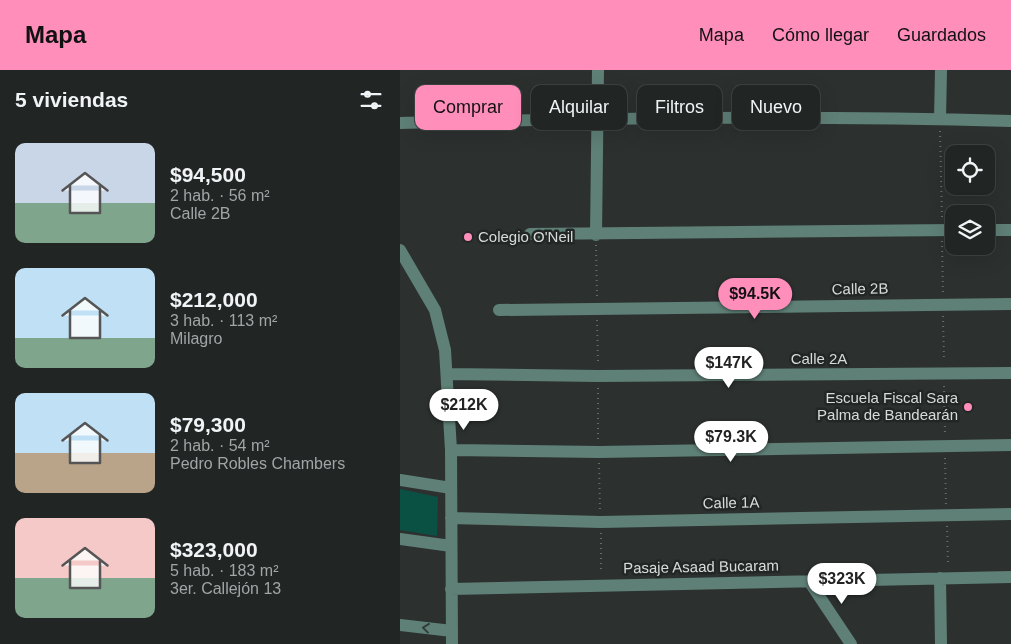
<!DOCTYPE html>
<html lang="es">
<head>
<meta charset="utf-8">
<style>
	body { margin:0; font-family:Arial,sans-serif; background:#292d2c; color:#f1f3f6; height:100vh; display:flex; flex-direction:column; font-size:19px; white-space:nowrap }
	* { box-sizing:border-box; margin:0 }
	p { font-size:16px; color:#a2a5a6 }
	.icon { flex:none; width:28px; height:28px; fill:none; stroke:currentColor; stroke-width:2; stroke-linecap:round; stroke-linejoin:round }
	.map { position:relative; flex:1; overflow:hidden }
	.side { display:flex; flex-direction:column; background:#212524; width:400px }
	.side>* { flex:none }
	.top-card { position:absolute; left:15px; top:15px; width:475px; height:45px; display:flex; gap:10px }
	.tools { position:absolute; left:545px; top:75px; display:grid; gap:10px }
	.tools a { display:grid; place-items:center; width:50px; height:50px; border-radius:10px; background:#212524; box-shadow:0 5px 20px #0002,0 0 0 1px #3e4241; font-size:25px }
	.price { position:absolute; translate:-50% -42px; padding:0 11px; border-radius:18px; background:#fff; color:#222; font-size:16px; line-height:32px; filter:drop-shadow(0 1px 2px #0008) }
	.price::after { content:''; position:absolute; left:50%; top:30px; width:15px; height:11px; margin-left:-8px; background:inherit; clip-path:polygon(0 0,100% 0,50% 100%) }
	.price.on { background:#ff8eba; color:#111 }
	ul { padding:0; list-style:none }
	li { display:flex; align-items:center; gap:15px; height:125px; padding:0 15px }
	li span { display:grid; place-items:center; flex:none; width:140px; height:100px; border-radius:10px; color:#555 }
	li>.icon { margin-inline-start:auto }
	span .icon { width:60px; height:60px; fill:#fffc; stroke-width:1 }
	li b { font-size:21px }
	h2 { display:flex; justify-content:space-between; align-items:center; height:60px; padding:0 15px; font-size:21px }
	.chip { padding:0 18px; border-radius:10px; background:#212524; box-shadow:0 5px 20px #0002,0 0 0 1px #3e4241; font-size:18px; line-height:45px }
	.chip.on { background:#ff8eba; color:#111 }
	header { display:flex; align-items:center; gap:30px; box-sizing:border-box; height:70px; padding:0 25px; background:#ff8eba; color:#111 }
	header strong { font-size:24px }
	nav { display:flex; gap:28px; margin-inline-start:auto; font-size:18px }
	main { display:flex; flex:1; min-height:0 }
	.map>svg:first-child { display:block }
	.green { fill:#0a5144 }
	.lines { fill:none; stroke-linecap:round; stroke-linejoin:round }
	.path { stroke:#676b6a; stroke-width:2; stroke-dasharray:1 4; stroke-linecap:butt }
	.minor { stroke:#5f8077; stroke-width:12 }
	.oneway { stroke:#313d3a }
	.poi-dot { fill:#ff8eba; stroke:#222726; stroke-width:2 }
	.labels { text-anchor:middle; stroke-width:5; stroke-linejoin:round; paint-order:stroke }
	.poi-label { font-size:15px; fill:#d8dbda; stroke:#222726; text-anchor:start }
	.street-label { font-size:15px; fill:#d8dbda; stroke:#222726 }
</style>
</head>
<body>
<header>
<strong>Mapa</strong>
<nav><a>Mapa</a><a>Cómo llegar</a><a>Guardados</a></nav>
</header>
<main>
<section class="side">
<h2>5 viviendas<svg class="icon" aria-label="filters" viewBox="0 0 24 24"><path d="M4 7h16M4 17h16"/><circle cx="9" cy="7" r="2"/><circle cx="15" cy="17" r="2"/></svg></h2>
<ul>
<li><span style="background:linear-gradient(#c9d6e8 60%,#7fa58c 0)"><svg class="icon" aria-label="home" viewBox="0 0 24 24"><path d="M3 11l9-7 9 7M6 9v11h12V9"/></svg></span><div><b>$94,500</b><p>2 hab. · 56 m²</p><p>Calle 2B</p></div></li>
<li><span style="background:linear-gradient(#bfe0f5 70%,#7fa58c 0)"><svg class="icon" aria-label="home" viewBox="0 0 24 24"><path d="M3 11l9-7 9 7M6 9v11h12V9"/></svg></span><div><b>$212,000</b><p>3 hab. · 113 m²</p><p>Milagro</p></div></li>
<li><span style="background:linear-gradient(#bfe0f5 60%,#b9a48a 0)"><svg class="icon" aria-label="home" viewBox="0 0 24 24"><path d="M3 11l9-7 9 7M6 9v11h12V9"/></svg></span><div><b>$79,300</b><p>2 hab. · 54 m²</p><p>Pedro Robles Chambers</p></div></li>
<li><span style="background:linear-gradient(#f6c9c9 60%,#7fa58c 0)"><svg class="icon" aria-label="home" viewBox="0 0 24 24"><path d="M3 11l9-7 9 7M6 9v11h12V9"/></svg></span><div><b>$323,000</b><p>5 hab. · 183 m²</p><p>3er. Callejón 13</p></div></li>
</ul>
</section>
<div class="map">
<svg width="611" height="574" viewBox="0 0 611 574">
	<rect width="100%" height="100%" fill="#2c3130"/>
	<!-- green -->
	<path class="green" d="M 0,419 L 38,427 L 37,466 L 0,460 Z"/>
	<g class="lines">
		<!-- path -->
		<path class="path" d="M 540,61 L 542,149
			M 542,171 L 543,224
			M 196,175 L 197,228
			M 543,246 L 544,291
			M 197,250 L 198,293
			M 544,316 L 545,364
			M 198,318 L 198,371
			M 545,388 L 546,434
			M 199,393 L 200,441
			M 547,456 L 548,496
			M 201,463 L 201,503"/>
		<!-- minor -->
		<path class="minor" d="M 540,49 L 541,0
			M 0,53 C 204,48 407,45 611,51
			M 586,160 L 611,160
			M 130,164 L 554,160
			M 196,165 L 198,0
			M 0,180 L 35,240 L 45,280 L 51,380 L 52,574
			M 99,240 L 611,234
			M 47,304 L 198,306 L 611,303
			M 51,380 L 199,382 L 611,375
			M 0,410 L 51,418
			M 51,448 L 200,452 L 611,444
			M 0,469 L 51,476
			M 540,508 L 541,574
			M 409,511 L 451,574
			M 51,519 L 611,507
			M 0,555 L 52,561"/>
	</g>
	<!-- one-way arrows -->
	<defs><path id="oneway-chevron" d="M-2-3.5L2.5 0L-2 3.5" fill="none" stroke-width="1.6" stroke-linecap="round" stroke-linejoin="round" transform="scale(1.25)"/></defs>
	<use class="oneway" href="#oneway-chevron" transform="translate(26 558) rotate(-173)"/>
	<!-- markers -->
	<g class="poi-dot">
		<circle cx="68" cy="167" r="5"/>
		<circle cx="568" cy="337" r="5"/>
	</g>
	<g class="labels">
		<!-- poi labels -->
		<g class="poi-label">
			<text x="78" y="172">Colegio O'Neil</text>
			<text x="558" y="333" text-anchor="end">Escuela Fiscal Sara<tspan x="558" dy="17">Palma de Bandearán</tspan></text>
		</g>
		<!-- street labels -->
		<g class="street-label">
			<text transform="translate(460 219) rotate(-1)" y="5">Calle 2B</text>
			<text x="419" y="294">Calle 2A</text>
			<text transform="translate(331 433) rotate(-1)" y="5">Calle 1A</text>
			<text transform="translate(301 497) rotate(-1)" y="5">Pasaje Asaad Bucaram</text>
		</g>
	</g>
</svg>
<div class="tools">
<a><svg class="icon" aria-label="locate" viewBox="0 0 24 24"><circle cx="12" cy="12" r="6"/><path d="M12 2v4M12 18v4M2 12h4M18 12h4"/></svg></a>
<a><svg class="icon" aria-label="layers" viewBox="0 0 24 24"><path d="M12 4l9 5-9 5-9-5zM3 14l9 5 9-5"/></svg></a>
</div>
<b class="price on" style="left:355px;top:250px">$94.5K</b>
<b class="price" style="left:329px;top:319px">$147K</b>
<b class="price" style="left:64px;top:361px">$212K</b>
<b class="price" style="left:331px;top:393px">$79.3K</b>
<b class="price" style="left:442px;top:535px">$323K</b>
<div class="top-card">
<a class="chip on">Comprar</a>
<a class="chip">Alquilar</a>
<a class="chip">Filtros</a>
<a class="chip">Nuevo</a>
</div>
</div>
</main>
</body>
</html>
